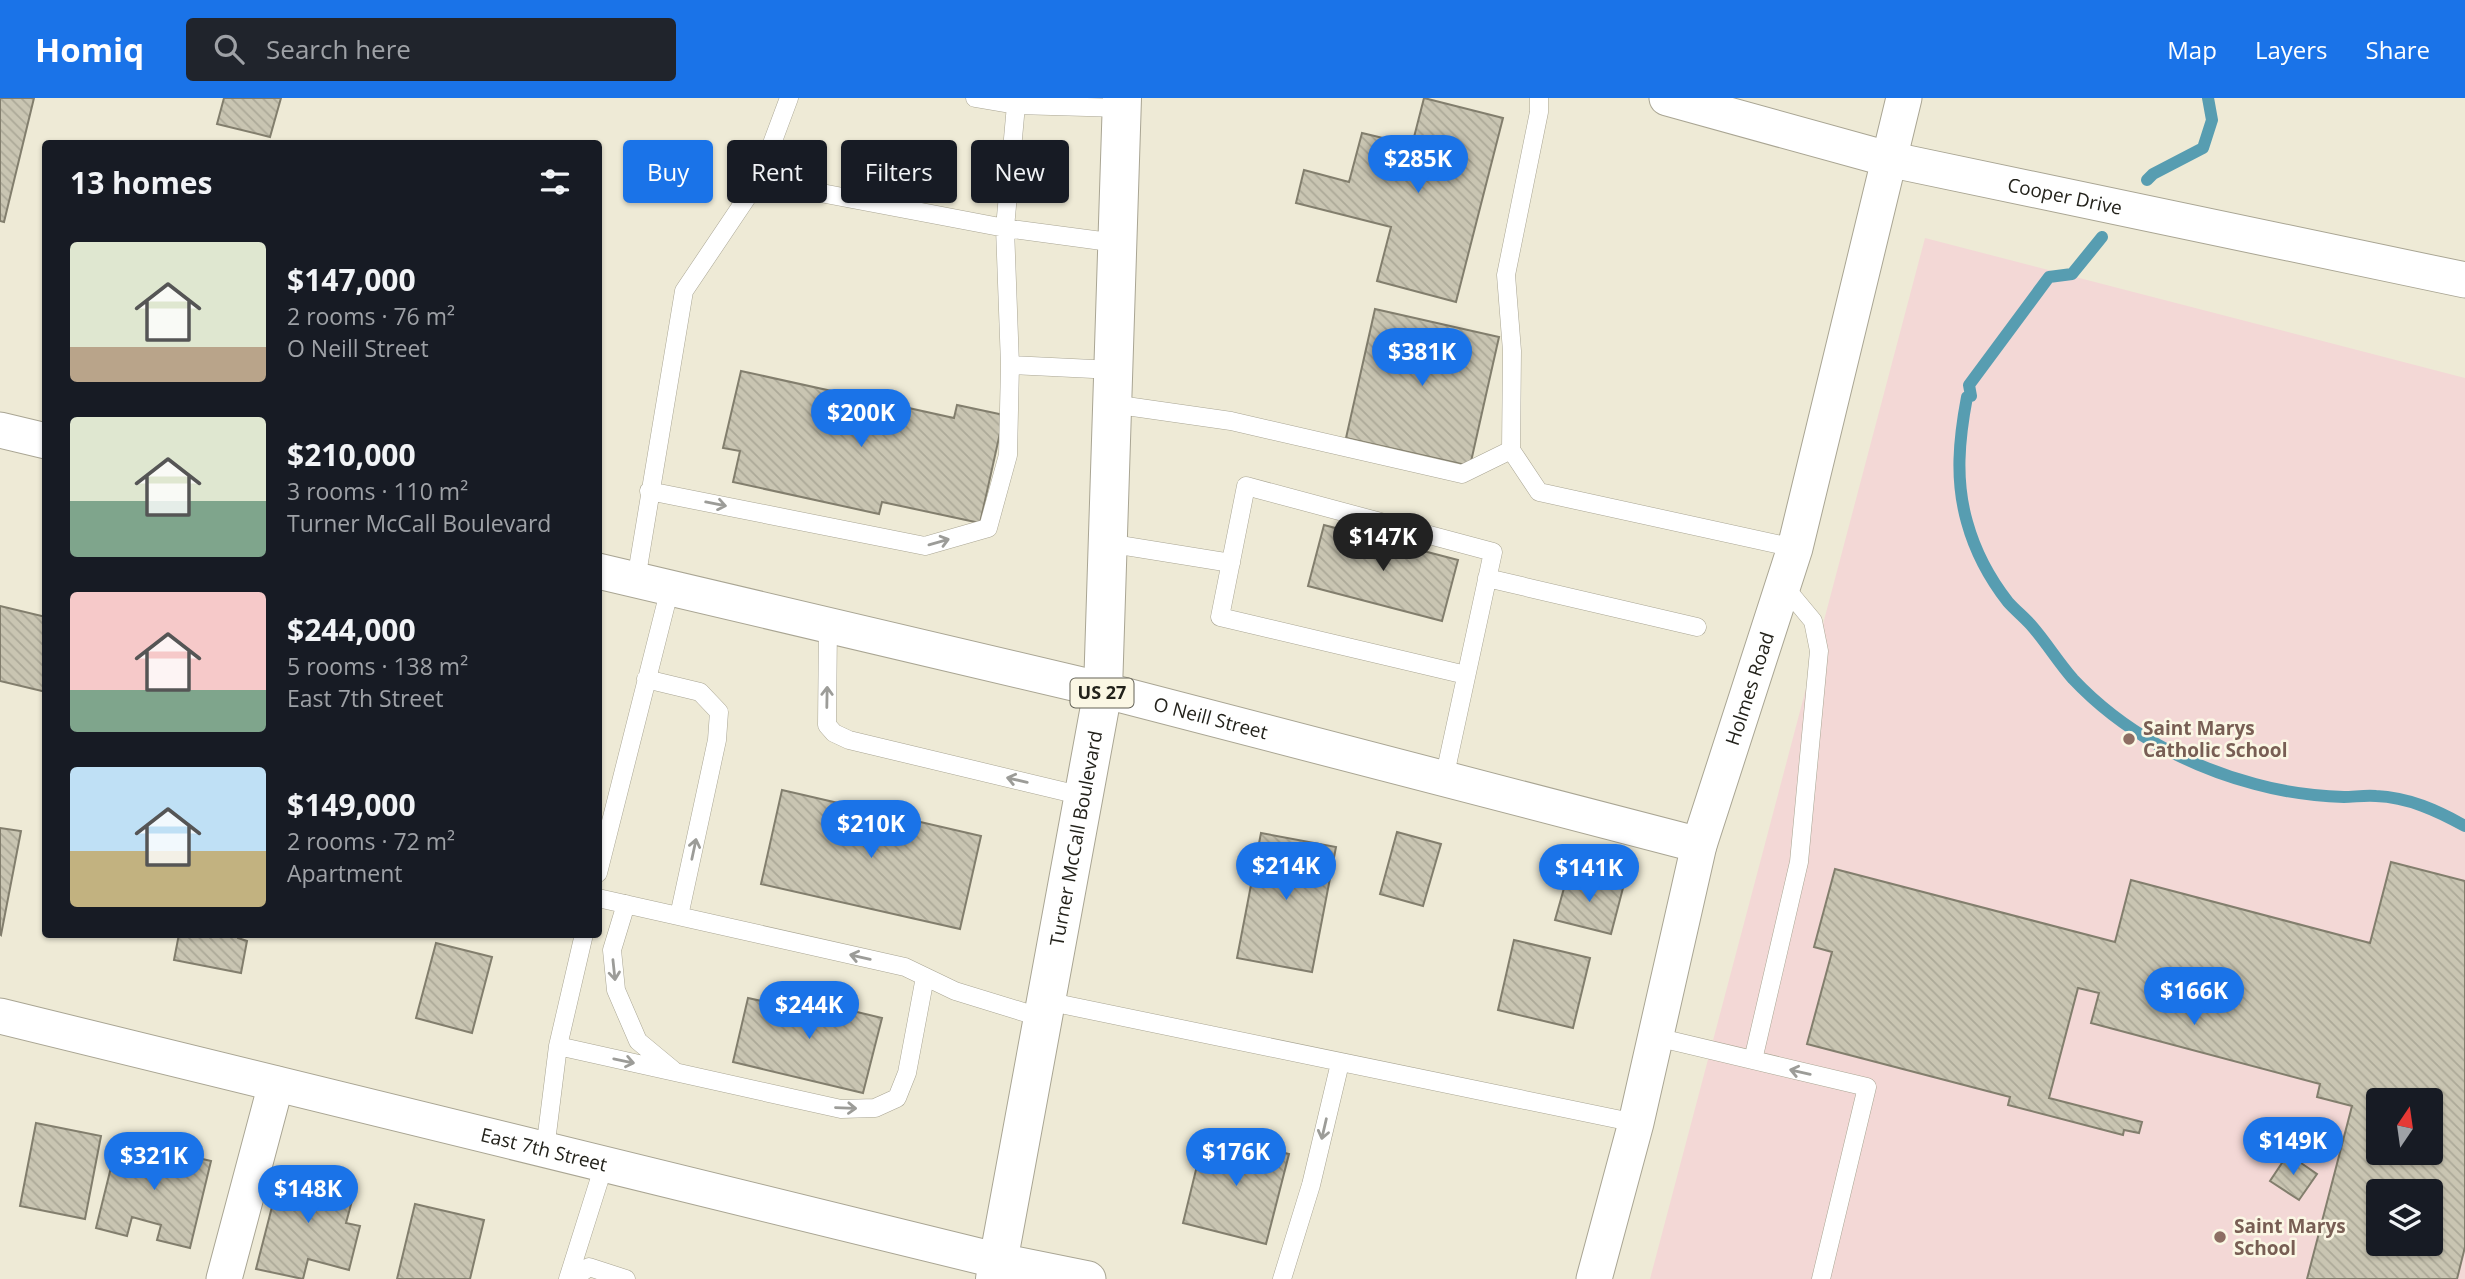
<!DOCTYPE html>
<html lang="en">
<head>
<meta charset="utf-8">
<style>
	body { margin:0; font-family:"Open Sans",sans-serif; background:#20242c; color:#f1f3f6; height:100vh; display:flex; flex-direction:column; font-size:26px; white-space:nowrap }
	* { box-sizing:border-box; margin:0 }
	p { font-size:23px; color:#9ea1a6 }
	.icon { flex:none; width:38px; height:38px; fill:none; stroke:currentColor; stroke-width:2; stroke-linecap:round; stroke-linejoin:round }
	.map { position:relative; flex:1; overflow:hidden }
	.details { position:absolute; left:42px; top:42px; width:560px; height:798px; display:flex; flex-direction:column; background:#171b24; border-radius:7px; box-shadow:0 2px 5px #0004 }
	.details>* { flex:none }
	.top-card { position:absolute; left:623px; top:42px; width:665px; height:63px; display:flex; gap:14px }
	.needle { width:46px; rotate:13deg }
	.tools { position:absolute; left:2366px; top:990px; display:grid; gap:14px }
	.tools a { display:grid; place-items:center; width:77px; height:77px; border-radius:7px; background:#171b24; box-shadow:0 2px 5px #0004; font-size:35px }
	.price { position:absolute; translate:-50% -60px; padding:0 16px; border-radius:24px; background:#1a73e8; color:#fff; font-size:23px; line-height:46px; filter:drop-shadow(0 2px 4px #0008) }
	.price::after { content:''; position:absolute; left:50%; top:42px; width:21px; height:16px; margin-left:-10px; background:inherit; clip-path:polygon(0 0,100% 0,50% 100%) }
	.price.on { background:#222; color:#fff }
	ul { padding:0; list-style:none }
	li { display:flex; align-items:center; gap:21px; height:175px; padding:0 28px }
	li span { display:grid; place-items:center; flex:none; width:196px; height:140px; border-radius:7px; color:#555 }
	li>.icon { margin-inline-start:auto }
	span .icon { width:84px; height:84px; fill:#fffc; stroke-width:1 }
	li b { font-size:30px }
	h2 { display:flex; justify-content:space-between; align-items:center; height:84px; padding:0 28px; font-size:30px }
	.tag { padding:0 24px; border-radius:7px; background:#171b24; box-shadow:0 2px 5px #0004; font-size:24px; line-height:63px }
	.tag.on { background:#1a73e8; color:#fff }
	header { display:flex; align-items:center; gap:42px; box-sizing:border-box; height:98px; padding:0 35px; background:#1a73e8; color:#fff }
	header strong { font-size:33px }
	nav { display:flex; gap:38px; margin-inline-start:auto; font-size:24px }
	.search { width:490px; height:63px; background:#20242c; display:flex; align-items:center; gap:18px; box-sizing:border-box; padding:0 24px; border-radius:7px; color:#9ea1a6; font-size:26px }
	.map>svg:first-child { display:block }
	.education { fill:#f3d8d6; fill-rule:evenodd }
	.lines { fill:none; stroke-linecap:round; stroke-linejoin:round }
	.stream { stroke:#579db1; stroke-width:12 }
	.building { fill:url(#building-back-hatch); stroke:#827e6d; stroke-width:2; fill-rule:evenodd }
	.lane-casing { stroke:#a9a593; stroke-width:19 }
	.street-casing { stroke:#a9a593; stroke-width:37 }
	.primary-casing { stroke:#a9a593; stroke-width:40 }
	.lane { stroke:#fff; stroke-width:18 }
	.street { stroke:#fff; stroke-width:35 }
	.primary { stroke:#fff; stroke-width:38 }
	.oneway { stroke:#9c9c98 }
	.education-dot { fill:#8d6e63; stroke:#fbf7e4; stroke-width:2.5 }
	.labels { text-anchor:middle; stroke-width:5; stroke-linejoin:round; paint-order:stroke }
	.shield { fill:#fbf7e4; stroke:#646257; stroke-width:2 }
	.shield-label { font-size:18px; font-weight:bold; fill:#23221b }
	.street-label { font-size:19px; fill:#23221b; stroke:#fbf7e4 }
	.education-label { font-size:19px; font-weight:bold; fill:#785e54; stroke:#fbf7e4; text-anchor:start }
</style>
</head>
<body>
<header>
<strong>Homiq</strong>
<div class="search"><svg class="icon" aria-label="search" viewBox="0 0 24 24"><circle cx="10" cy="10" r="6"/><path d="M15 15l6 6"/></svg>Search here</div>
<nav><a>Map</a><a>Layers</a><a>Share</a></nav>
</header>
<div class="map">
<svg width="2465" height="1181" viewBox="0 0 2465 1181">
	<defs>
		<pattern id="building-back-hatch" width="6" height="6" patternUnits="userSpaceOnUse" patternTransform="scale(1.75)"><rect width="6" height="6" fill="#c9c5b2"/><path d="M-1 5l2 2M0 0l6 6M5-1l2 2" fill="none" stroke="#aca998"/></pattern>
	</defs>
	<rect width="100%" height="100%" fill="#eeead6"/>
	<!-- education -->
	<path class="education" d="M 1925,140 L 2465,280 L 2465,1181 L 1650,1181 ZM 2378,1003 L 2431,1003 L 2431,1055 L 2378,1055 ZM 2378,1094 L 2431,1094 L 2431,1146 L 2378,1146 Z"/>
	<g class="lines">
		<!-- stream -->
		<path class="stream" d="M 2147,82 L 2153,76 L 2203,50 L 2212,22 L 2208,0
			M 2102,139 L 2072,176 L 2049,179 L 1969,287 L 1971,298 L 1967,299 C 1959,341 1955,382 1967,424 C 1975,453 1990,481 2008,504 C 2015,512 2024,519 2031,527 C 2046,544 2058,564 2073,581 C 2122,633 2187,668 2255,686 C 2284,694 2314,698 2344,699 C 2354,699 2365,697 2376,698 C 2408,699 2438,713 2465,728"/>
	</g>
	<!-- building -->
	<path class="building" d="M 0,0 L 34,0 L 4,124 L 0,123 Z
		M 224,0 L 281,0 L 270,39 L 217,26 Z
		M 1424,0 L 1503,20 L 1456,204 L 1377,183 L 1391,129 L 1296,105 L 1304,72 L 1349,84 L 1362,35 L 1412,47 Z
		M 1375,211 L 1499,239 L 1470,368 L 1346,340 Z
		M 741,273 L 954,320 L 957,307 L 1004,317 L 980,425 L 882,404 L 879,416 L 733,384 L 740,353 L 723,350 Z
		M 1324,427 L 1458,462 L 1442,523 L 1308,488 Z
		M 0,508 L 46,519 L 46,594 L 0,583 Z
		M 782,692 L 981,738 L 960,831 L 761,786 Z
		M 0,730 L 21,733 L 1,837 L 0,836 Z
		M 1397,734 L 1441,746 L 1423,808 L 1380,796 Z
		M 1261,735 L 1336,749 L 1312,874 L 1237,860 Z
		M 2391,764 L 2465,783 L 2465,1149 L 2457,1181 L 2307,1181 L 2352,1008 L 2317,999 L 2320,986 L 2091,925 L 2099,895 L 2078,890 L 2049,1000 L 2142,1024 L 2139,1035 L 2124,1032 L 2123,1037 L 2008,1007 L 2010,999 L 1807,946 L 1832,854 L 1814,849 L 1835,771 L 2115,844 L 2131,782 L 2370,845 ZM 2378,1003 L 2431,1003 L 2431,1055 L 2378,1055 ZM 2378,1094 L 2431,1094 L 2431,1146 L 2378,1146 Z
		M 1568,776 L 1623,790 L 1611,836 L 1555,822 Z
		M 179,836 L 238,836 L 238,840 L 247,843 L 241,875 L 174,862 Z
		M 1514,842 L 1590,860 L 1573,930 L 1498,912 Z
		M 436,845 L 492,859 L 472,935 L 416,920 Z
		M 782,896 L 882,920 L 863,995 L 733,964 L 748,900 L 779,907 Z
		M 36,1025 L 101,1038 L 85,1121 L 20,1108 Z
		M 1205,1035 L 1289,1056 L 1266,1146 L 1183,1125 Z
		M 118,1041 L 211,1063 L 190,1150 L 157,1142 L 161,1127 L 132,1119 L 127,1138 L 96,1130 Z
		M 2288,1056 L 2317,1076 L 2299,1102 L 2270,1083 Z
		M 282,1070 L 356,1088 L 346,1125 L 360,1128 L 349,1172 L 308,1161 L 303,1181 L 256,1171 Z
		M 415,1106 L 484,1122 L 470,1181 L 397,1181 Z"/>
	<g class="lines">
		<!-- lane casing -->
		<g class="lane-casing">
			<path id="lane" d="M 975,0 L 1016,7
				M 1539,0 L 1539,14 L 1506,177 L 1512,253 L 1511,352 L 1539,394 L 1795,450
				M 758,83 L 1005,130 L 1117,145
				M 1114,272 L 1010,267 L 1005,130 L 1016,7 L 1122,10
				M 1112,306 L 1231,323 L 1462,376 L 1511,352
				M 649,393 L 925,448 L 988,430 L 1008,357 L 1010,267
				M 1107,445 L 1231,465
				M 1487,480 L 1697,529
				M 636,482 L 684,193 L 758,83 L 789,0
				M 828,527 L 827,627 L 834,635 L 849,642 L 1083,698
				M 646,581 L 700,594 L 719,614 L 717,642 L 679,818
				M 1444,681 L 1493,454 L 1246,388 L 1220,519 L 1466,577
				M 598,775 L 670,490
				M 598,800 L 905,869 L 955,893 L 1043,920
				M 626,806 L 612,852 L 616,892 L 638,943 L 673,972
				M 1046,903 L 1636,1025
				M 1656,939 L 1867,989 L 1821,1181
				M 558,948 L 841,1011 L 875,1010 L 897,1000 L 907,975 L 925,879
				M 1753,962 L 1799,764 L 1819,553 L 1813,523 L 1783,487
				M 545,1052 L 558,948 L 584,836
				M 568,1181 L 604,1067
				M 573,1181 L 589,1169 L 626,1181
				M 1282,1181 L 1311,1087 L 1340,965"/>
		</g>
		<!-- street casing -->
		<g class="street-casing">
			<g id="street">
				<path id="s1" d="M 1667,0 L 1888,61 L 2465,182"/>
				<path d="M 0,332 L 46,343"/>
				<path id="s2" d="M 598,473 L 1103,592 L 1699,747"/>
				<path id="s3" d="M 0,918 L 999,1163 L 1088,1181"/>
				<path d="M 224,1181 L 276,986"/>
				<path id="s4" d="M 1594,1181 L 1636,1025 L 1699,747 L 1795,450 L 1904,0"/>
			</g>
		</g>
		<!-- primary casing -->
		<g class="primary-casing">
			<g id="primary">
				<path id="s5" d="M 995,1181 L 1103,592 L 1122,0"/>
			</g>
		</g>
		<!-- lane -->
		<use href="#lane" class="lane"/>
		<!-- street -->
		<use href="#street" class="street"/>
		<!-- primary -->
		<use href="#primary" class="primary"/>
	</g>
	<!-- one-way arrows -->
	<defs><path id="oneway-shaft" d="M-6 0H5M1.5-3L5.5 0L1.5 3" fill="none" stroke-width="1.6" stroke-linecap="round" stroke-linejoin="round" transform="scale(1.75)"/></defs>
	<g class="oneway">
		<use href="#oneway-shaft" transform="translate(716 406) rotate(11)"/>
		<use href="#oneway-shaft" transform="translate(939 444) rotate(-16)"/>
		<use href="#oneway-shaft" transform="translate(827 599) rotate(-89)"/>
		<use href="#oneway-shaft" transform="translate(1017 682) rotate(-167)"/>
		<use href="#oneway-shaft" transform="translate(694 751) rotate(-78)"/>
		<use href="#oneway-shaft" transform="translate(860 859) rotate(-167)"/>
		<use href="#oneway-shaft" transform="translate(614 872) rotate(84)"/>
		<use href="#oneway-shaft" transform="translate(624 963) rotate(12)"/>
		<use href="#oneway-shaft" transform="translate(1800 974) rotate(-167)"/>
		<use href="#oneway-shaft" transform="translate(846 1010) rotate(2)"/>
		<use href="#oneway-shaft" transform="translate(1324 1031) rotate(103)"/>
	</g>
	<!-- markers -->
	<g class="education-dot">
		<circle cx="2129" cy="641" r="7"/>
		<circle cx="2220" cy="1139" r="7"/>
	</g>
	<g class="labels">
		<!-- shield labels -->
		<rect class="shield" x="1070.5" y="580.5" width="63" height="29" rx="5"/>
		<g class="shield-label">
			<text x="1102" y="601">US 27</text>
		</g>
		<!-- street labels -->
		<g class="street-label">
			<text dy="7" stroke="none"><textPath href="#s1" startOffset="410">Cooper Drive</textPath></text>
			<text dy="7" stroke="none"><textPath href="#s4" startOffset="611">Holmes Road</textPath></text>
			<text dy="7" stroke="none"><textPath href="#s2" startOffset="630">O Neill Street</textPath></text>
			<text dy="7" stroke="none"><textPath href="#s5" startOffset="448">Turner McCall Boulevard</textPath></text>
			<text dy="7" stroke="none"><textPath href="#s3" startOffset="560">East 7th Street</textPath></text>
		</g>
		<!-- education labels -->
		<g class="education-label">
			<text x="2143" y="637">Saint Marys<tspan x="2143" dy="22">Catholic School</tspan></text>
			<text x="2234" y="1135">Saint Marys<tspan x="2234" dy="22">School</tspan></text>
		</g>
	</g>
</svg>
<div class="tools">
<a><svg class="needle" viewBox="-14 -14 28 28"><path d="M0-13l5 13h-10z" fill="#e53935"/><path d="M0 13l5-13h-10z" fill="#9ea1a6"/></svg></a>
<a><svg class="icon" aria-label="layers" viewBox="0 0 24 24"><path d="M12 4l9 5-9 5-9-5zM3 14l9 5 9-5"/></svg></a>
</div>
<b class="price" style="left:1418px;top:97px">$285K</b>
<b class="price" style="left:1422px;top:290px">$381K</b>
<b class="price" style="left:861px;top:351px">$200K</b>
<b class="price on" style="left:1383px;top:475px">$147K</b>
<b class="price" style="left:871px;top:762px">$210K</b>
<b class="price" style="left:1286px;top:804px">$214K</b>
<b class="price" style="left:1589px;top:806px">$141K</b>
<b class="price" style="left:2194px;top:929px">$166K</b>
<b class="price" style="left:809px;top:943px">$244K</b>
<b class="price" style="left:2293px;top:1079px">$149K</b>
<b class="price" style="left:1236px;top:1090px">$176K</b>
<b class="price" style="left:154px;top:1094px">$321K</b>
<b class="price" style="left:308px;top:1127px">$148K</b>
<div class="top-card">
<a class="tag on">Buy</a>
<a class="tag">Rent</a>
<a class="tag">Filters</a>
<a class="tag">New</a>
</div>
<section class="details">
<h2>13 homes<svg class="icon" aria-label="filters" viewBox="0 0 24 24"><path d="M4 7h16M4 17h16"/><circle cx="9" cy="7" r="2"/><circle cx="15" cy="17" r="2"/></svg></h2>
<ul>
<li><span style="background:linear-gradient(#dfe7d0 75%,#b9a48a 0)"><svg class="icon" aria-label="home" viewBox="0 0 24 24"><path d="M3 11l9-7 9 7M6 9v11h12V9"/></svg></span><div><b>$147,000</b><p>2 rooms · 76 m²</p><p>O Neill Street</p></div></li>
<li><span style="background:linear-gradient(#dfe7d0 60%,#7fa58c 0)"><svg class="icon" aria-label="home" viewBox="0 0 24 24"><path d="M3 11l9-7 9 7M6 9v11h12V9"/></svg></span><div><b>$210,000</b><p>3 rooms · 110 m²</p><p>Turner McCall Boulevard</p></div></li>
<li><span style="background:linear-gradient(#f6c9c9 70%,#7fa58c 0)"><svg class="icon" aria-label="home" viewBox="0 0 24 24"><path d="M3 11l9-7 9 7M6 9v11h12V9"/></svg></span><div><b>$244,000</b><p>5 rooms · 138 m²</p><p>East 7th Street</p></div></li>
<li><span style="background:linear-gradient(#bfe0f5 60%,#c2b280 0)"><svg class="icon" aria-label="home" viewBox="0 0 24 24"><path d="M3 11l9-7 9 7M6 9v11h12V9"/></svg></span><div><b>$149,000</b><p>2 rooms · 72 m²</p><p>Apartment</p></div></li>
</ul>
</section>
</div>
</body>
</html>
